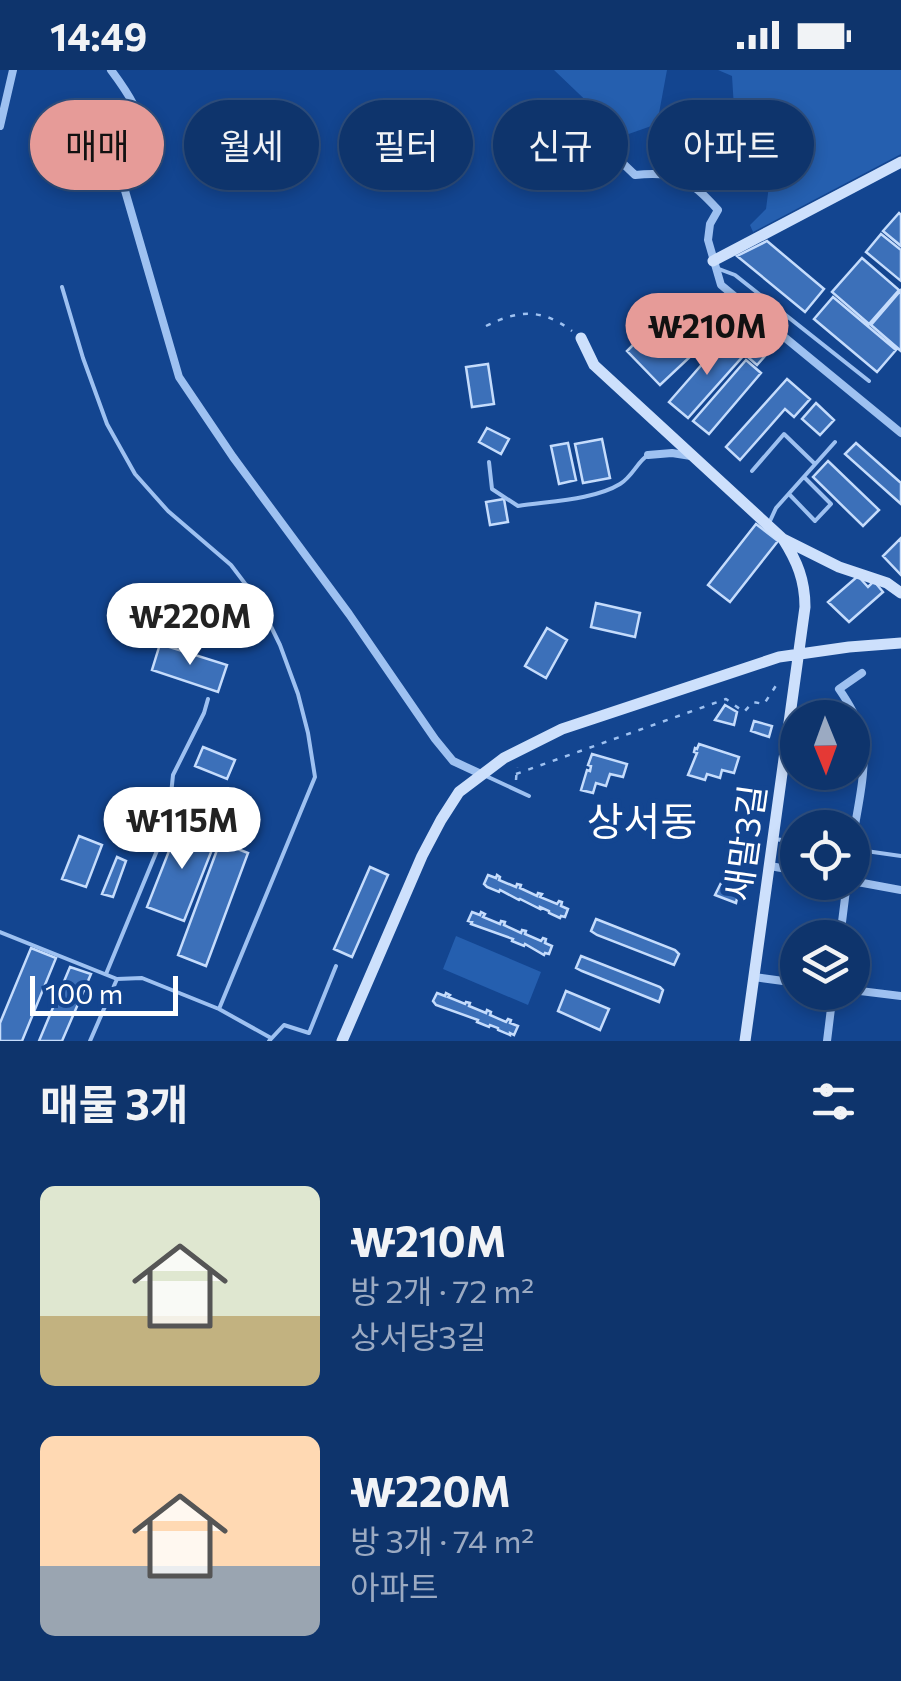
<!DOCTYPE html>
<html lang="ko">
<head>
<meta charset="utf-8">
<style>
	body { margin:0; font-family:Commissioner,"Noto Sans KR",sans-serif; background:#173c72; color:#f1f3f6; height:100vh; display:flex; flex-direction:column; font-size:38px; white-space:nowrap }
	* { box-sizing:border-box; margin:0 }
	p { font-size:32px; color:#9baac2 }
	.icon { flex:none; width:55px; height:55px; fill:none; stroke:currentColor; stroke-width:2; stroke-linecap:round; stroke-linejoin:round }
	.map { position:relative; height:971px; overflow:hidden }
	.details { display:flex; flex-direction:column; background:#0e346c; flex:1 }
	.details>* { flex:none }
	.guide { position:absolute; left:30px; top:30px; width:842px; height:90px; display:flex; gap:20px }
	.needle { width:65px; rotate:179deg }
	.fabs { position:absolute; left:780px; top:630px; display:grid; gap:20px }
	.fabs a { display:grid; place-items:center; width:90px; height:90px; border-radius:50%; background:#0e346c; box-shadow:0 5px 15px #0003,0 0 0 2px #2e4f7f; font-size:50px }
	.scale { position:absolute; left:30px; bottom:25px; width:148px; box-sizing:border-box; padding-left:10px; border:5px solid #fff; border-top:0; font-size:28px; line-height:35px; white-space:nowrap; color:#fff; -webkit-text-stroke:8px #134590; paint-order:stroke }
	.price { position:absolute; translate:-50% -85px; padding:0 22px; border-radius:35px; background:#fff; color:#222; font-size:32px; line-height:65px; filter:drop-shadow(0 2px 5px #0008) }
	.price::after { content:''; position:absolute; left:50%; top:60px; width:30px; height:22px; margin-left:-15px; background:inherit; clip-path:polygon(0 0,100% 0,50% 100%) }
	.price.selected { background:#e69b98; color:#111 }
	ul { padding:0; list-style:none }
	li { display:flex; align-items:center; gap:30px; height:250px; padding:0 40px }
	li span { display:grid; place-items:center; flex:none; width:280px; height:200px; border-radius:15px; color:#555 }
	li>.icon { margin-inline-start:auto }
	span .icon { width:120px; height:120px; fill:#fffc; stroke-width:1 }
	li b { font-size:42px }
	h2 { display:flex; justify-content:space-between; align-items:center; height:120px; padding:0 40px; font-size:42px }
	.chip { padding:0 35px; border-radius:45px; background:#0e346c; box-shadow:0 5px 15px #0003,0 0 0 2px #2e4f7f; font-size:35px; line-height:90px }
	.chip.selected { background:#e69b98; color:#111 }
	.status { display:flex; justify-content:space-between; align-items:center; height:70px; padding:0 50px; background:#0e346c; direction:ltr }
	.status svg { height:28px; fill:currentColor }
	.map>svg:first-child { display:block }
	.green { fill:#255faf }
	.building { fill:#3c70b9; stroke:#c5dcfc; stroke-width:2.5 }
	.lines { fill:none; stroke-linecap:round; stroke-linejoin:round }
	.path { stroke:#9ec1f1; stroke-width:2.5; stroke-dasharray:5 8; stroke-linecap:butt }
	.lane { stroke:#9ec1f1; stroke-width:4 }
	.street { stroke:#9ec1f1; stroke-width:8 }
	.secondary { stroke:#cde0fc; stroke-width:11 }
	.labels { text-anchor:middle; stroke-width:10; stroke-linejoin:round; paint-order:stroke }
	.street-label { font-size:35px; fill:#fff; stroke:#134590 }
	.quarter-label { font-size:40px; fill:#fff; stroke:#134590 }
</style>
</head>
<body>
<div class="status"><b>14:49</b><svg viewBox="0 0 49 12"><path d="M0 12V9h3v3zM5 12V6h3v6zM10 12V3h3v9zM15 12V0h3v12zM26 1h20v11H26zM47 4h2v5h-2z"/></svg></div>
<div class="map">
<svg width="901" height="971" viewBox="0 0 901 971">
	<rect width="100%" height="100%" fill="#134590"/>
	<!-- green -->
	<path class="green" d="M 554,0 L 667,0 L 657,54 L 623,66 Z
		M 718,0 L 901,0 L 901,84 L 753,162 L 750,155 L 766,139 L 772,92 L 755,76 L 744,92 L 734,93 L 716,71 L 735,54 L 732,6 Z
		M 456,866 L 541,902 L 528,935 L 443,899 Z"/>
	<!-- building -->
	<path class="building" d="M 899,143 L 901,145 L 901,176 L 883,161 Z
		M 881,164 L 901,180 L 901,211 L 866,182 Z
		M 767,171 L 824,219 L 805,242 L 737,186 Z
		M 862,188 L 899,220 L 869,254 L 832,222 Z
		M 901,220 L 901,281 L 871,255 Z
		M 833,227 L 896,280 L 877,302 L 814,249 Z
		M 749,258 L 772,278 L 757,295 L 734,275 Z
		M 672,263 L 693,284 L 660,315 L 627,281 L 642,266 Z
		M 725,268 L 744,285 L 688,348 L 669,332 Z
		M 746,290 L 761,303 L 709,364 L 693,351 Z
		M 488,294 L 494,334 L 472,337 L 466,297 Z
		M 787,309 L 810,329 L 794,347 L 785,339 L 740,390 L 726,377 Z
		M 816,333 L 834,350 L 820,365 L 802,349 Z
		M 487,358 L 509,369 L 501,384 L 479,372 Z
		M 602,369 L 610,408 L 583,413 L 575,374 Z
		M 568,373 L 576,410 L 559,414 L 551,376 Z
		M 856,373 L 901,413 L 901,434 L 845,384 Z
		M 828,391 L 879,440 L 863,456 L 813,407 Z
		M 504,429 L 508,452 L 490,455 L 486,432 Z
		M 756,454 L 778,471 L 730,532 L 708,515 Z
		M 901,468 L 901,505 L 883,486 Z
		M 858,506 L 868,517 L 874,511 L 883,522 L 849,552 L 828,532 Z
		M 151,531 L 193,544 L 185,571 L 143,558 Z
		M 596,533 L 640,543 L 635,567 L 591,557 Z
		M 547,558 L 567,570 L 546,608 L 525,596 Z
		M 160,574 L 227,595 L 218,622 L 152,600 Z
		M 725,635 L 737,642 L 734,655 L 715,650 Z
		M 754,651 L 772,656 L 769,667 L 751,661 Z
		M 699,674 L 739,687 L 734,703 L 722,700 L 720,708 L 707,704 L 705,710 L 688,705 L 697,683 L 694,682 L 695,678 L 697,679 Z
		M 203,677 L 235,690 L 227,709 L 195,696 Z
		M 592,684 L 627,694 L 623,707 L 610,704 L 606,716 L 596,713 L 593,723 L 581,720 L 587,700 L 590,701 L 591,696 L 588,695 Z
		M 180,753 L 217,767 L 184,851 L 147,837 Z
		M 79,766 L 102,775 L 86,817 L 62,809 Z
		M 220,772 L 248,783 L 206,896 L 178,885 Z
		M 117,787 L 126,791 L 113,827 L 102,824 Z
		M 370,797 L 388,805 L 352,887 L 334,879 Z
		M 488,805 L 496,808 L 497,805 L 500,807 L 499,810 L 516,817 L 517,814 L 521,815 L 520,818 L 537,826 L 538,823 L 542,824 L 540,827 L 557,834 L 559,831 L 562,832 L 561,836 L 568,839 L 565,847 L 561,846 L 560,848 L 549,843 L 549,841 L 540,837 L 540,839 L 520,829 L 519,830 L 500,820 L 499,822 L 487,817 L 484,814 Z
		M 721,813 L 739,819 L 736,833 L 715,825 Z
		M 472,842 L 480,845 L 481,842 L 485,844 L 483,847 L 500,854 L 501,851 L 505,852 L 504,855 L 521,863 L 522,860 L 526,861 L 525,864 L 541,871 L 543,868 L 546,869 L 545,873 L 552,876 L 549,884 L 545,883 L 544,885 L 525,874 L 524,876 L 512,871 L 513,869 L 471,854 L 472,852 L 468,851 Z
		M 596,849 L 675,880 L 679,884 L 674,895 L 597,865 L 591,861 Z
		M 31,878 L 56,888 L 22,971 L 0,971 L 0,953 Z
		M 581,886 L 660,917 L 663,920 L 659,932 L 582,901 L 576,898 Z
		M 70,897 L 91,904 L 62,971 L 39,971 Z
		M 566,921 L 609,939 L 600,960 L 558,941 Z
		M 437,923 L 445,926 L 446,923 L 450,925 L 448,927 L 465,934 L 466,932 L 470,933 L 469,936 L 486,943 L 487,940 L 491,942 L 490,945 L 506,952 L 508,949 L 511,950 L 510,953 L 518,956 L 514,965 L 510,963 L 510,965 L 498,960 L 498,958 L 490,955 L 489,957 L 477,952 L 478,950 L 436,935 L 433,931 Z"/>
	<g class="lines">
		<!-- path -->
		<path class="path" d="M 486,256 C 518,240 542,238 572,261
			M 516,704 L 726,629 L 744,642 L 753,632 L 764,634 L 779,611
			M 516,710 L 517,697"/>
		<!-- lane -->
		<path class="lane" d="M 719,199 L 735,205 L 869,311
			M 62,217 L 83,288 L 107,354 L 135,404 L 168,441 L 231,495 L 259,532 L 280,575 L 298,624 L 308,663 L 315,707 L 219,939
			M 489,392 L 492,419 L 518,436 C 549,431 594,430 620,414 C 633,406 637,392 648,385
			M 752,401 L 784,364 L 815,394
			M 789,424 L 815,451 L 831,434 L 804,407
			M 770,451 L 776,438 L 835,372
			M 486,706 L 529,726
			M 774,769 L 798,772
			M 852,779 L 901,786
			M 0,862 L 117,909 L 142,908 L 219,939 L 271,968
			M 106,904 L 168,754 L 173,705 L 204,643 L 208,629
			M 90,971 L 117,909
			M 269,971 L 284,955 L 309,963 L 336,896"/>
		<!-- street -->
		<path class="street" d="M 111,0 C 120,12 142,42 140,57 C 139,72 127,87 119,100 L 179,307 L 233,387 L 349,544 L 435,669 L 453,691 L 481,704
			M 0,56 L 13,0
			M 613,84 L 635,105 C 677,100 691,110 718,140 L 710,154 L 708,170 L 721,215 L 901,363
			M 648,385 L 672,383 L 691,386
			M 852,773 C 857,738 869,697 861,662 C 857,646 848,632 839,619 L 862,603
			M 770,796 L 798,801
			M 852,811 L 901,820
			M 840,868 L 847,812
			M 754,907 L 798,913
			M 852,920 L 901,926
			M 827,971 L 833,922"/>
		<!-- secondary -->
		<path class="secondary" d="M 713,191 L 901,92
			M 581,268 L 594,295 L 783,469 L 839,497 L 887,513 L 901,523
			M 342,971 L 422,786 L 441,750 L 459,722 L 504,688 L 562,659 L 779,587 L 849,577 L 901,573
			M 745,971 L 805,537 C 805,510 797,491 783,469"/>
	</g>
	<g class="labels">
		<!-- street labels -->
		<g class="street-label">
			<text transform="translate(746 773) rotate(-82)" y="12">새말3길</text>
		</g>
		<!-- quarter labels -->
		<g class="quarter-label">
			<text x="642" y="766">상서동</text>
		</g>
	</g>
</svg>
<div class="fabs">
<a><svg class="needle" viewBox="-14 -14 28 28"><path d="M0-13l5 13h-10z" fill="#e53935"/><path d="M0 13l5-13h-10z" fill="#9baac2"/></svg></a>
<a><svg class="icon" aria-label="locate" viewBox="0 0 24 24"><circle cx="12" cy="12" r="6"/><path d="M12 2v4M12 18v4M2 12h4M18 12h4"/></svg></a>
<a><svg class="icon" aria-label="layers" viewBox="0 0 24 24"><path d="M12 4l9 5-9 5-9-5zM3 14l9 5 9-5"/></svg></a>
</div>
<div class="scale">100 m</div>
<b class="price selected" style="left:707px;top:308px">₩210M</b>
<b class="price" style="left:190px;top:598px">₩220M</b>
<b class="price" style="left:182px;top:802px">₩115M</b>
<div class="guide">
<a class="chip selected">매매</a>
<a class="chip">월세</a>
<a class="chip">필터</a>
<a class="chip">신규</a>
<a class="chip">아파트</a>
</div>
</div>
<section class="details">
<h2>매물 3개<svg class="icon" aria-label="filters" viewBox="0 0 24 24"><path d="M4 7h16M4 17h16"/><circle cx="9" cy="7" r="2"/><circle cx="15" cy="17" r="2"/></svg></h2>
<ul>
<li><span style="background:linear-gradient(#dfe7d0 65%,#c2b280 0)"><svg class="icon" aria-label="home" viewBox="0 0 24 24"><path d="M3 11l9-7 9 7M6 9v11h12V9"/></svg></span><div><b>₩210M</b><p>방 2개 · 72 m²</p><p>상서당3길</p></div></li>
<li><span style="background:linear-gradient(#ffd9b3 65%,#9aa5b1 0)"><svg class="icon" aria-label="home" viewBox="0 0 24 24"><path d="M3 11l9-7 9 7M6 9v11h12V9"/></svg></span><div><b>₩220M</b><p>방 3개 · 74 m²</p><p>아파트</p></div></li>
</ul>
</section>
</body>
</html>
